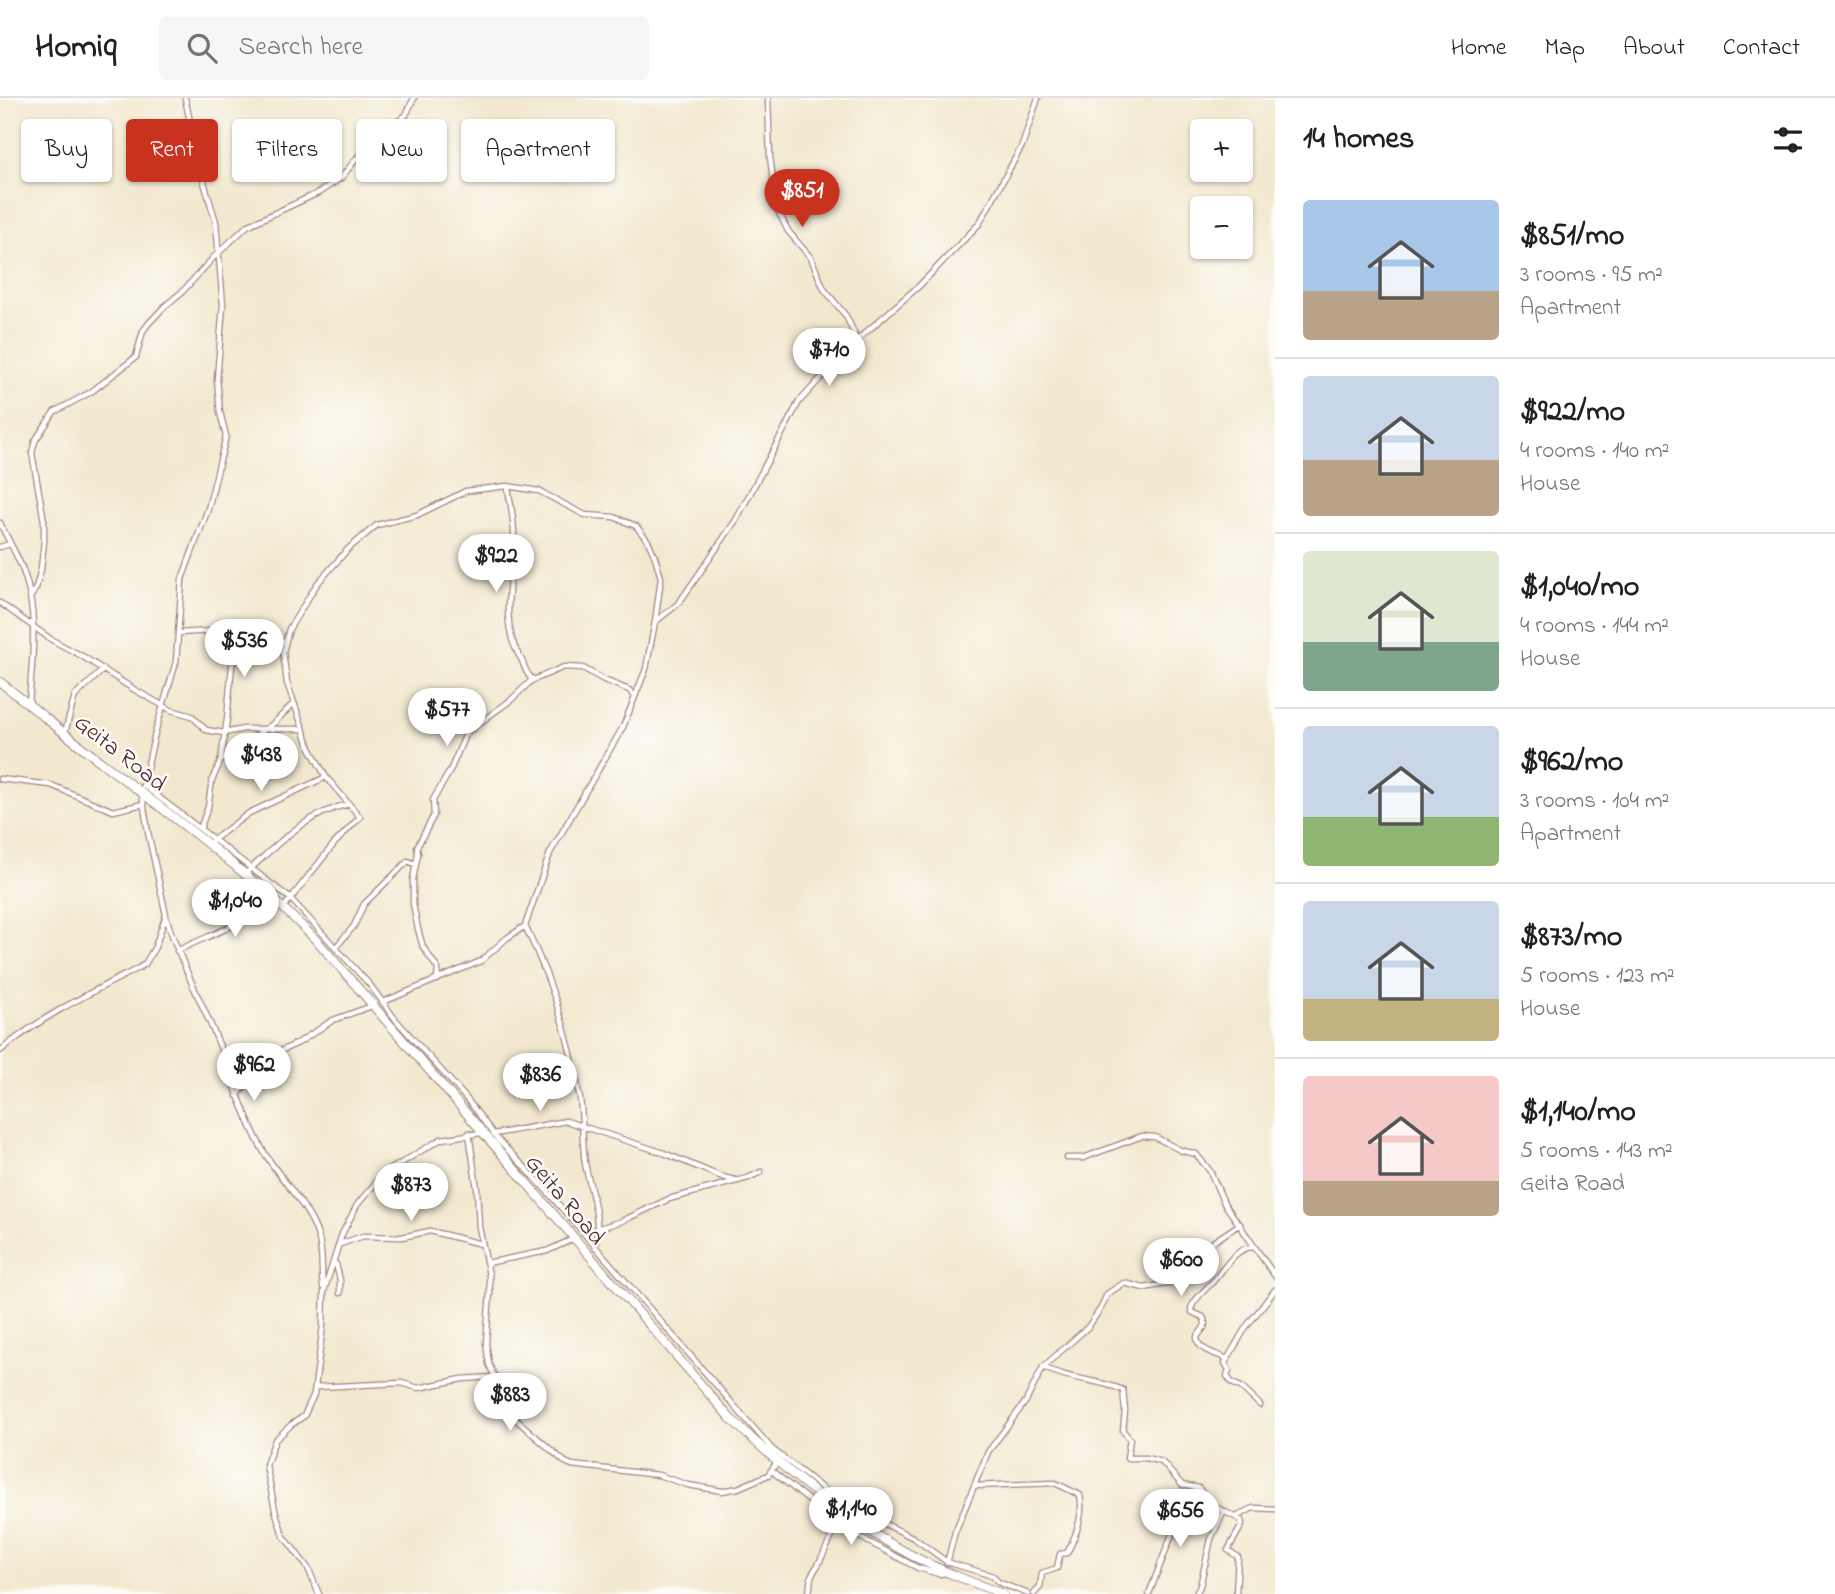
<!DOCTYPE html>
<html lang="en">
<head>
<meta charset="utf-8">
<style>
	body { margin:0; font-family:"Indie Flower",sans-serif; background:#f6f6f6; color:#202124; height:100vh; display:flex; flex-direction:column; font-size:26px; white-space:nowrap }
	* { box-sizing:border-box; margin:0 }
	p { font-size:23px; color:#757577 }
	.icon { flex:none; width:38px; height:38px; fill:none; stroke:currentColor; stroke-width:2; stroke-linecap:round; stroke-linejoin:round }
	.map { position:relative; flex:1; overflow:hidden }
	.sheet { display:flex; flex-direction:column; background:#fff; width:560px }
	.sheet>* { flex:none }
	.hud { position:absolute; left:21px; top:21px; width:665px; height:63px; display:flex; gap:14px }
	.tools { position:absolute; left:1190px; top:21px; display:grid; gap:14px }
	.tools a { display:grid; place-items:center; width:63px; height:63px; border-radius:7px; background:#fff; box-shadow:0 2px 5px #0004; font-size:35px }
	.price { position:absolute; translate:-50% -60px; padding:0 16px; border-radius:24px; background:#fff; color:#222; font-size:23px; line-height:46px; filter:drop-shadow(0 2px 4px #0008) }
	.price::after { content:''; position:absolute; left:50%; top:42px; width:21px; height:16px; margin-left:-10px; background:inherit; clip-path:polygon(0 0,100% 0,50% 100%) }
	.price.current { background:#c8321e; color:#fff }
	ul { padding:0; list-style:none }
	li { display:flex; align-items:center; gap:21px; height:175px; padding:0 28px }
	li+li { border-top:2px solid #e0e0e0 }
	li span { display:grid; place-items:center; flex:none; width:196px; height:140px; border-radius:7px; color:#555 }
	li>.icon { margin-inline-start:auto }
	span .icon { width:84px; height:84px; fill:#fffc; stroke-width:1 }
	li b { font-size:30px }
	h2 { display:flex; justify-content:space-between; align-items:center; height:84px; padding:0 28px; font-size:30px }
	.pill { padding:0 24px; border-radius:7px; background:#fff; box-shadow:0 2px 5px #0004; font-size:24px; line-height:63px }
	.pill.current { background:#c8321e; color:#fff }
	header { display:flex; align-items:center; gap:42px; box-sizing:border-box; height:98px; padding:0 35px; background:#fff; border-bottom:2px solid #e0e0e0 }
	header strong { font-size:33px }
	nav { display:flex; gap:38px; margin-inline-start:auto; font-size:24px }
	.search { width:490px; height:63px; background:#f6f6f6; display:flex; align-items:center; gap:18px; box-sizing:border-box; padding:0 24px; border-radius:7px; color:#757577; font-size:26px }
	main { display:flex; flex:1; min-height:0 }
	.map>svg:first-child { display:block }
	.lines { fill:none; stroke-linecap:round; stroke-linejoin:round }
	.minor-casing { stroke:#9e847d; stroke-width:7 }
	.highway-casing { stroke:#9e847d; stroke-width:10 }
	.minor { stroke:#fff; stroke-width:4.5 }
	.highway { stroke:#fff; stroke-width:8 }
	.labels { text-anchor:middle; stroke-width:5; stroke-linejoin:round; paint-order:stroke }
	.street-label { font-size:24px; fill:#4a1f2b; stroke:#fdfcf7 }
</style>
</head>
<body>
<header>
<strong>Homiq</strong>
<div class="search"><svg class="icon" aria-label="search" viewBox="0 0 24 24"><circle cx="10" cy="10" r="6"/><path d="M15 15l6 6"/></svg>Search here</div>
<nav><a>Home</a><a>Map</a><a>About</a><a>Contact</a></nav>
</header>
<main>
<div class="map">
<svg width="1275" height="1496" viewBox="0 0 1275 1496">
	<rect width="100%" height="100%" fill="#fdfcf7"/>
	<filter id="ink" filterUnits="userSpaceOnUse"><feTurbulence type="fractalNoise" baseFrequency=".0143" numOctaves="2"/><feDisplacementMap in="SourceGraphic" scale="14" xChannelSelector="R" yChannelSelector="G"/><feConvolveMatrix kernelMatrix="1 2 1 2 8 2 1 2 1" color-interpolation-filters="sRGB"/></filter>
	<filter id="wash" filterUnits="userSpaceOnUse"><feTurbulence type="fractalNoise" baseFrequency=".00686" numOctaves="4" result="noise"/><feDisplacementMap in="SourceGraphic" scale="28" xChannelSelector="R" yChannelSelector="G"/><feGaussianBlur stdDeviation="1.57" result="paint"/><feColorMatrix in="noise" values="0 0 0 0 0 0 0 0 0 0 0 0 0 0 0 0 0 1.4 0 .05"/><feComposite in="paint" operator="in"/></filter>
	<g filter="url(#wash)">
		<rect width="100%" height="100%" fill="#f2e8cf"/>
	</g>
	<g filter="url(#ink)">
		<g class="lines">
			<!-- minor casing -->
			<g class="minor-casing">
				<path id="minor" d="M 768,0 L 770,59 L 777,111 L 788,133 L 811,160 L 824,191 L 846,218 L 854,235 L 854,243
					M 508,389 C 510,405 514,420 514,437 C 513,475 498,525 520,559 C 526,568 523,573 533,582
					M 0,425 C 8,442 18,458 24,475 C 39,519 32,561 29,606
					M 0,449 L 10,446
					M 31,498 L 36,490 L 41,471 L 44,443 L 44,423 L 32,355 L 35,343 L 54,314 L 91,294 L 136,259 L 143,233 L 149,225 L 165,208 L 183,193 L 213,160 L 247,128 L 318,95 L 341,80 L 365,50 L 406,17 L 414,0
					M 0,505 L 52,542 L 82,558 L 135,592 L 171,612 L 192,618 L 206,632 L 224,635 L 244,631 L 301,631
					M 179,535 L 211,533 L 219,529 L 243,537 L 285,544
					M 65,634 L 75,598 L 103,572
					M 222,662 L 274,625 L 293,606
					M 0,681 L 51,687 L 113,713 L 143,706
					M 143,687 L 291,801 L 370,887 L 396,922 L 466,1000 L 498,1042 L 539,1084 L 772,1351 L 840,1404 L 914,1440 L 947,1464 L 993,1478 L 998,1484 L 1028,1496
					M 143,688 L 155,635 L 176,564 L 182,481 L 208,411 L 226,338 L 220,314 L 217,281 L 223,207 L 216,124 L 200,71 L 185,0
					M 360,719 L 326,679 L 310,650 L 287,585 L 283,554 L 289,531 L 317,486 L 348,451 L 377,427 L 417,417 L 466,393 L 507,388 L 539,393 L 585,417 L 614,419 L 636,428 L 648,443 L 655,459 L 661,480 L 655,524
					M 200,731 L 208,709 L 212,682 L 221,662 L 227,621 L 232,567 L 238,554 L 240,544 L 237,533
					M 212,743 L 249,715 L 326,679
					M 246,775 C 278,746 305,716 349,706
					M 284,809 L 334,746 L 360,719
					M 167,822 C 181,868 205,909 222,954 C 234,986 244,1017 260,1047 C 277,1080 308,1104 319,1141 C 323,1157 321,1173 323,1189
					M 525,828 C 552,883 570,940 580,1001 C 583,1022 582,1044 585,1065 C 590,1093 602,1120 595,1149
					M 335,850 L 354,828 L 364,806 L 408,763 L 415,766
					M 177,853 C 210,836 246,827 273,799
					M 437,882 L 438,871 L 423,849 L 418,831 L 413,806 L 413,781 L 418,756 L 417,749 L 434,717 L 433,702 L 450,673 L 466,635 L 511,602 L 531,583 L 564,569 L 583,570 L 604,582 L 629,592 L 635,598
					M 383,904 L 481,863 L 507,840 L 525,828 L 550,755 L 623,629 L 646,571 L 655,524 L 679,505 L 736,422 L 799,304 L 849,249 L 919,188 L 979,126 L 1022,48 L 1038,0
					M 0,953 C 42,918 90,895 139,870 L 145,866 L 155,849 L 166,817 L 148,734 L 142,697
					M 237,998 L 257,972 L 272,957 L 298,945 L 333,922 L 372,908
					M 469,1035 L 477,1091 L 479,1129 L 489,1177 L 490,1195 L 486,1245 L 489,1266 L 512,1318 L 565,1364 L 572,1367 L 658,1377 L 688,1387 L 722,1393 L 738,1390 L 768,1377 L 777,1364
					M 494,1036 L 566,1023 L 664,1055 L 722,1079 L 739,1083
					M 1067,1060 L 1083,1060 L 1142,1038 L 1155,1039 L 1180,1052 L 1196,1056 L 1210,1073 L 1224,1105 L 1275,1178
					M 584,1135 L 622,1123 L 669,1101 L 748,1080 L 761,1074
					M 340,1146 L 363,1138 L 402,1139 L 430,1133 L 481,1146
					M 487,1165 L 547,1153 L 573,1141
					M 336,1166 L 340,1182 L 340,1195
					M 1227,1261 C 1216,1255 1197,1253 1197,1239 C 1202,1231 1208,1229 1203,1219 L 1192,1214 L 1191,1210 C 1197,1197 1207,1191 1216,1180 C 1226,1168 1236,1149 1254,1149
					M 1043,1269 C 1068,1282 1097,1281 1123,1292 L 1125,1313 L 1123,1333 L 1130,1341 L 1127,1360 L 1146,1360 L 1162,1364 L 1182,1387 L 1199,1390 L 1208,1405 L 1241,1422 L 1242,1427 L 1228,1452 L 1238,1459 L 1236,1496
					M 316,1289 L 402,1285 L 418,1290 L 462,1281 L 493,1279
					M 1260,1307 L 1241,1289 L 1232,1285 L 1227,1278 L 1229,1272 L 1225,1265 L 1246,1229 L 1275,1192
					M 772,1373 L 838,1426 L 867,1443 L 918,1470 L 939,1476 L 947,1475
					M 974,1388 L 1055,1385 L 1080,1397 C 1084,1416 1076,1438 1067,1455 L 1060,1456 L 1057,1470 L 1042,1475 L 1040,1489 L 1034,1496
					M 1238,1418 L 1253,1410 L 1275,1411
					M 947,1465 L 955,1434 L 988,1354 L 1026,1303 L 1043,1269 L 1088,1229 L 1101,1210 L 1107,1196 L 1124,1185 L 1144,1190 L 1177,1184 L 1186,1171 L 1213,1144 L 1240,1126
					M 319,1496 L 308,1470 L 283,1437 L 275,1412 L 266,1367 L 275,1342 L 291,1327 L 304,1318 L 314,1296 L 323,1228 L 324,1193 L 342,1136 L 357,1107 L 383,1076 L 441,1041 L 481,1035
					M 809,1496 L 811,1478 L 818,1467 L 838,1426
					M 1149,1496 L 1174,1431 L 1205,1401
					M 1196,1496 L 1200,1488 L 1211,1441 L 1224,1413"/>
			</g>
			<!-- highway casing -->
			<g class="highway-casing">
				<path id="highway" d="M 0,584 C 34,610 67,638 101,664 C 177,722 252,776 319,845 L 730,1320 C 784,1372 842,1420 909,1456 C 939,1472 971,1484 1003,1496"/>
			</g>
			<!-- minor -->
			<use href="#minor" class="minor"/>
			<!-- highway -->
			<use href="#highway" class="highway"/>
		</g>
	</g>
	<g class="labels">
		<!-- street labels -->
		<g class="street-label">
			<text transform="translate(121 654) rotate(38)" y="8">Geita Road</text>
			<text transform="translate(566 1101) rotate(50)" y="8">Geita Road</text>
		</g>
	</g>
</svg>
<div class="tools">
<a>+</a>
<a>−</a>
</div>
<b class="price current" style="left:802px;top:131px">$851</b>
<b class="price" style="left:829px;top:290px">$710</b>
<b class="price" style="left:496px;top:496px">$922</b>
<b class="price" style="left:244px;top:581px">$536</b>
<b class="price" style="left:447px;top:650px">$577</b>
<b class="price" style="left:261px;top:695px">$438</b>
<b class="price" style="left:235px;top:841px">$1,040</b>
<b class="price" style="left:254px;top:1005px">$962</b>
<b class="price" style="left:540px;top:1015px">$836</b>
<b class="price" style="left:411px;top:1125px">$873</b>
<b class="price" style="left:1181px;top:1200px">$600</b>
<b class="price" style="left:510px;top:1335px">$883</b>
<b class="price" style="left:851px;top:1449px">$1,140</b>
<b class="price" style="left:1180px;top:1451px">$656</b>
<div class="hud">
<a class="pill">Buy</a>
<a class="pill current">Rent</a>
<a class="pill">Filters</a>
<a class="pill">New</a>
<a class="pill">Apartment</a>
</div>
</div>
<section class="sheet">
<h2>14 homes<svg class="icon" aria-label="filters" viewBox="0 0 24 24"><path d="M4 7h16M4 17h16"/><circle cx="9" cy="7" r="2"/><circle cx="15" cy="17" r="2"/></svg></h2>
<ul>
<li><span style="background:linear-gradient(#a9c7e8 65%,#b9a48a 0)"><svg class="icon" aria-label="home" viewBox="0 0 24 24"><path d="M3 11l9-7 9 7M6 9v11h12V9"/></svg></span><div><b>$851/mo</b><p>3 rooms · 95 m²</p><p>Apartment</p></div></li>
<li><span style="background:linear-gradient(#c9d6e8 60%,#b9a48a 0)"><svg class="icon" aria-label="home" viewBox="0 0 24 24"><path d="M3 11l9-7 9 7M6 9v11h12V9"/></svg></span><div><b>$922/mo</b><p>4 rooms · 140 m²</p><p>House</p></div></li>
<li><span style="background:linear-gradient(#dfe7d0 65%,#7fa58c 0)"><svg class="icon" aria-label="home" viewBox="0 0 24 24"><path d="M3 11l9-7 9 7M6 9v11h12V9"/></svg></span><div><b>$1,040/mo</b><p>4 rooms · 144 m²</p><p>House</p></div></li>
<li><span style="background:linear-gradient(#c9d6e8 65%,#8fb573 0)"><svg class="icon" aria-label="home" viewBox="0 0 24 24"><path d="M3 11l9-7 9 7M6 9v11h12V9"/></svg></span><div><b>$962/mo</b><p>3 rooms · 104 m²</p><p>Apartment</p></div></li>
<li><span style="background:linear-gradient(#c9d6e8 70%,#c2b280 0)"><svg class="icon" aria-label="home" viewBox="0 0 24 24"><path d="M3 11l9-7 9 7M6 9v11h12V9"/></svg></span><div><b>$873/mo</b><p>5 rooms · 123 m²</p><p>House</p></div></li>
<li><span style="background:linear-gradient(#f6c9c9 75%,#b9a48a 0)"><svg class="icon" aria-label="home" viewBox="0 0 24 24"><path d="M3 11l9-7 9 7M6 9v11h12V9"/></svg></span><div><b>$1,140/mo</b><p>5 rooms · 143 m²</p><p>Geita Road</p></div></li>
</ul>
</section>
</main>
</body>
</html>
